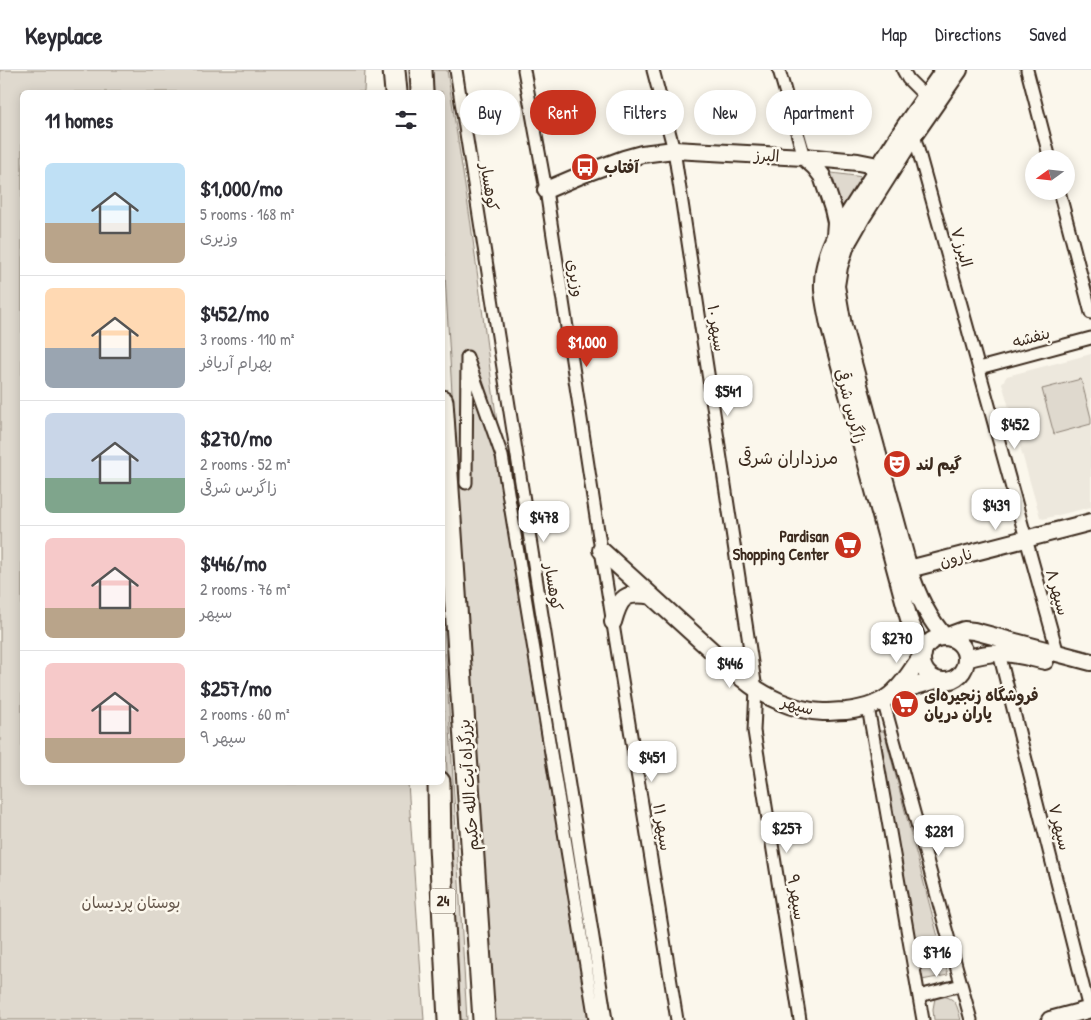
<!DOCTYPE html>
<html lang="en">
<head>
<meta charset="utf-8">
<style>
	body { margin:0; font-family:"Patrick Hand","Playpen Sans Arabic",sans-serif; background:#f7f7f7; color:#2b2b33; height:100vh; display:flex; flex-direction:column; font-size:19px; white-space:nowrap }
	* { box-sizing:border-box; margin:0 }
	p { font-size:16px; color:#7c7c81 }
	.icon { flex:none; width:28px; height:28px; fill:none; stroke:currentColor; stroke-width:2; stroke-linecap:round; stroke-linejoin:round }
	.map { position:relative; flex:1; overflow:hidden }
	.panel { position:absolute; left:20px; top:20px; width:425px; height:695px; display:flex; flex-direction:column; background:#fff; border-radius:8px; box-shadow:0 2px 12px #0003 }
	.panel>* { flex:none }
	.guide { position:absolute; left:460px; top:20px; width:475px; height:45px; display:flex; gap:10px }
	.needle { width:32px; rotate:255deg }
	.buttons { position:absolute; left:1025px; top:80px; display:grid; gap:10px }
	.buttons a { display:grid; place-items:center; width:50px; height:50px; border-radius:50%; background:#fff; box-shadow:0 2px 12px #0003; font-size:25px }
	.price { position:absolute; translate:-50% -42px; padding:0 11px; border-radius:10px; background:#fff; color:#222; font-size:16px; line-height:32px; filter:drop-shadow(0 1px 2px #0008) }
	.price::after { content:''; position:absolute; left:50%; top:30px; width:15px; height:11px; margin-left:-8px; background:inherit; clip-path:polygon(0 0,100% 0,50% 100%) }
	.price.selected { background:#c8321e; color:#fff }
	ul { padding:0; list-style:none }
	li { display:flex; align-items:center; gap:15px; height:125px; padding:0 25px }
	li+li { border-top:1px solid #e1e1e2 }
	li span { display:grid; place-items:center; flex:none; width:140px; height:100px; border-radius:8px; color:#555 }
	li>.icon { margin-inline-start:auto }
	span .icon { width:60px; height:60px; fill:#fffc; stroke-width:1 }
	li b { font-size:21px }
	h2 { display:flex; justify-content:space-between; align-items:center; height:60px; padding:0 25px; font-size:21px }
	.chip { padding:0 18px; border-radius:22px; background:#fff; box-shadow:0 2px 12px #0003; font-size:18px; line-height:45px }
	.chip.selected { background:#c8321e; color:#fff }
	header { display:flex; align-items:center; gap:30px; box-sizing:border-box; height:70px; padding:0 25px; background:#fff; border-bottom:1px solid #e1e1e2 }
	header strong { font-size:24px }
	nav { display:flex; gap:28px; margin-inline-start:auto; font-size:18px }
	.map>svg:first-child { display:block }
	.built { fill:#ede8dd }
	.green { fill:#dfd9ce; stroke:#8d8276 }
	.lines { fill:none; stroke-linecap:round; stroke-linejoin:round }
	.street-casing { stroke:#3b2a1e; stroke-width:15 }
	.secondary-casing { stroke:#3b2a1e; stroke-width:20 }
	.highway-casing { stroke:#3b2a1e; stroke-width:25 }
	.street { stroke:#fbf7ec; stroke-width:11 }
	.secondary { stroke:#fbf7ec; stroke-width:16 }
	.highway { stroke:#fbf7ec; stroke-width:21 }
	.labels { text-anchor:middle; stroke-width:5; stroke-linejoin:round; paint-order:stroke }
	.shield { fill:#fbf7ec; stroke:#75685c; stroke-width:1 }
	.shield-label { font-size:15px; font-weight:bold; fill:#3b2a1e }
	.street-label { font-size:16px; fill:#3b2a1e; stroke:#fbf7ec }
	.poi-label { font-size:16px; font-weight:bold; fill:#3b2a1e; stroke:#fbf7ec; text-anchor:start }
	.park-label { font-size:16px; fill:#64564a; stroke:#fbf7ec }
	.neighbourhood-label { font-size:18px; fill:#3b2a1e; stroke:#fbf7ec }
</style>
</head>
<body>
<header>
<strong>Keyplace</strong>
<nav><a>Map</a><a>Directions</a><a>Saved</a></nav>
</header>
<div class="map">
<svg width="1091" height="950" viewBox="0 0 1091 950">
	<rect width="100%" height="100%" fill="#fbf7ec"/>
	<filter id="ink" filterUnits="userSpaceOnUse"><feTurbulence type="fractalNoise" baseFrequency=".02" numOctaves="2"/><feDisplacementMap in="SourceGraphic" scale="10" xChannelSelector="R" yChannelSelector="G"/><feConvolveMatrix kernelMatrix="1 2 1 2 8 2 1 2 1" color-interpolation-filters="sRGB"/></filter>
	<g filter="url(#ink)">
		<!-- built -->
		<path class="built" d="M 1091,284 L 1091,437 L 1043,449 L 1040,447 L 1002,313 L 1007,306 Z"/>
		<!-- green -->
		<path class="green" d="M 0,0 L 365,0 L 364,22 L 22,22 L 22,712 L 408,713 L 424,950 L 0,950 Z
			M 432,0 L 447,0 L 471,155 L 499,368 L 565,766 L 602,950 L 496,950 L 480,791 L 443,172 L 442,22 L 434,22 Z
			M 824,102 L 863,107 L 840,141 C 837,122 837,117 824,102 Z
			M 1081,309 L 1091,348 L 1091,354 L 1054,364 L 1042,319 Z
			M 442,520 L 467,950 L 460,950 L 443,627 Z
			M 878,661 L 884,661 L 948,905 L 922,910 Z
			M 942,926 C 957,928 957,937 961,950 L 934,950 L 933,939 L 935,928 Z"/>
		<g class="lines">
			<!-- street casing -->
			<g class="street-casing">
				<path id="street" d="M 456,0 L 606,950
					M 524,0 L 546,120 L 601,480 L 677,950
					M 653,0 L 674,80 L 756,619 L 754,661 L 800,950
					M 779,0 L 804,87
					M 903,0 L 908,9 L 925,26
					M 1027,0 L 1050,89
					M 914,65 L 1058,584
					M 1059,121 L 1091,243
					M 979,298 L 1091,268
					M 466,413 L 467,287 L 502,386 L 595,950
					M 999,583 L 1089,939
					M 883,630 L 971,950
					M 868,637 L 923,950
					M 919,926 L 961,915"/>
			</g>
			<!-- secondary casing -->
			<g class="secondary-casing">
				<path id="secondary" d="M 959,0 L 914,65 L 862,147 L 846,175 L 839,197 L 836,216 L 843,256 L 909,499 C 917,525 927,547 945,567 L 964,560 L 974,561 L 1091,592
					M 804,87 L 815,97 L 822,106 L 833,139 L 836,152 L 835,165
					M 546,120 L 586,103 L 624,89 L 642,84 L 674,80 L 804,87 L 858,92 L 888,98
					M 601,480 L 743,609 C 764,627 795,641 823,642 C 831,642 839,641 846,641 C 864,639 882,634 895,621 C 906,611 914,596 923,584 L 909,549 L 829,255 C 827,244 824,232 823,220 C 822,199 829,177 839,159 L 905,56 L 944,0
					M 909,499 L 1091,452
					M 613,552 C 620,527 625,521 652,526
					M922 589a22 22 0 1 1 44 0a22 22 0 1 1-44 0Z
					M 966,589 C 999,579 1013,583 1045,591
					M 895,622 L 936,610
					M 1050,950 L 1091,939"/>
			</g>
			<!-- highway casing -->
			<g class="highway-casing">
				<path id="highway" d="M 394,0 L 396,22
					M 421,0 L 422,22
					M 442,331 L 484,950
					M 439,712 L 440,776 L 449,950"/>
			</g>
			<!-- street -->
			<use href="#street" class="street"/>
			<!-- secondary -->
			<use href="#secondary" class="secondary"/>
			<!-- highway -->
			<use href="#highway" class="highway"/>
		</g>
	</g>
	<!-- icons -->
	<defs>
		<g id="bus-disc" transform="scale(1.4375)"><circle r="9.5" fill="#c8321e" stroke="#fbf7ec"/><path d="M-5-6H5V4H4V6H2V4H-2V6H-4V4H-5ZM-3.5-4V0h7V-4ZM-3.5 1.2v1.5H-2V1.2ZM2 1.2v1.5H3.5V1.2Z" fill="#fff"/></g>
		<g id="theatre-disc" transform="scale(1.4375)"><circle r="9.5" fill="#c8321e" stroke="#fbf7ec"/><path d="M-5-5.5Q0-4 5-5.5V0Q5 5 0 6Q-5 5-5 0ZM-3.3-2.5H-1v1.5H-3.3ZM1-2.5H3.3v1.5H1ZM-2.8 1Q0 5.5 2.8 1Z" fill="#fff"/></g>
		<g id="supermarket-disc" transform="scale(1.4375)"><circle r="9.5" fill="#c8321e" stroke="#fbf7ec"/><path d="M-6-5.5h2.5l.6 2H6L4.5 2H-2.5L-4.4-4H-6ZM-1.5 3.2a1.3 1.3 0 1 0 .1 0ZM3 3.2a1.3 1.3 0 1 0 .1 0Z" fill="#fff"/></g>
	</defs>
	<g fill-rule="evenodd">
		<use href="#bus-disc" x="585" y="97"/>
		<use href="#theatre-disc" x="897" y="394"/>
		<use href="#supermarket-disc" x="848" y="475"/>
		<use href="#supermarket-disc" x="905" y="634"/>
	</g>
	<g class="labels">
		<!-- shield labels -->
		<rect class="shield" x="430.5" y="818.5" width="25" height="25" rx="4"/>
		<g class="shield-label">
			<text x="443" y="836">24</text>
		</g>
		<!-- street labels -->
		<g class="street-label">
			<text transform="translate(767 85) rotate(3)" y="6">البرز</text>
			<text transform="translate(490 117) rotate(81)" y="6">کوهسار</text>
			<text transform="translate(962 177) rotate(74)" y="6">البرز ۷</text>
			<text transform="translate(576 208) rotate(81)" y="6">وزیری</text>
			<text transform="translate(717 258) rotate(81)" y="6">سپهر ۱۰</text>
			<text transform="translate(1031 267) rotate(-15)" y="6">بنفشه</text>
			<text transform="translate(851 336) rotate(75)" y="6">زاگرس شرقی</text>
			<text transform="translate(956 487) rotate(-15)" y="6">نارون</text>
			<text transform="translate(554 517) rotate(81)" y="6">کوهسار</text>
			<text transform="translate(1058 522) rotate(74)" y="6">سپهر ۸</text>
			<text transform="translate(798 635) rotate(16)" y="6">سپهر</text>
			<text transform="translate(468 715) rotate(-94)" y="6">بزرگراه آیت الله حکیم</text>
			<text transform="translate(663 757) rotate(81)" y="6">سپهر ۱۱</text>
			<text transform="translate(1060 757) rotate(76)" y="6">سپهر ۷</text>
			<text transform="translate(797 827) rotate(81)" y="6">سپهر ۹</text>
		</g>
		<!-- poi labels -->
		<g class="poi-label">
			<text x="604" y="103">آفتاب</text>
			<text x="916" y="400">گیم لند</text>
			<text x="829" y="472" text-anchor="end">Pardisan<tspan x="829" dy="18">Shopping Center</tspan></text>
			<text x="924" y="631">فروشگاه زنجیره‌ای<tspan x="924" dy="18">یاران دریان</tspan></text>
		</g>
		<!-- park labels -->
		<g class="park-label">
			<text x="131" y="838">بوستان پردیسان</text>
		</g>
		<!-- neighbourhood labels -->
		<g class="neighbourhood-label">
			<text x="788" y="394">مرزداران شرقی</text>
		</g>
	</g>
</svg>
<div class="buttons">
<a><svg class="needle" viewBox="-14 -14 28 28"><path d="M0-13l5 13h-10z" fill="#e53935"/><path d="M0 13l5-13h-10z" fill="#7c7c81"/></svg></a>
</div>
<b class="price selected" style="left:587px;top:298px">$1,000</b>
<b class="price" style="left:728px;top:347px">$541</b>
<b class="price" style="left:1015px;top:380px">$452</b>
<b class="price" style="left:996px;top:461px">$439</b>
<b class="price" style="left:544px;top:473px">$478</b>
<b class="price" style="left:897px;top:594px">$270</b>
<b class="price" style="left:730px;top:619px">$446</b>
<b class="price" style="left:652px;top:713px">$451</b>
<b class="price" style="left:787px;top:784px">$257</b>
<b class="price" style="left:939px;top:787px">$281</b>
<b class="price" style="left:937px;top:908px">$716</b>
<div class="guide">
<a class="chip">Buy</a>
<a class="chip selected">Rent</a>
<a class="chip">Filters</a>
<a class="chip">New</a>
<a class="chip">Apartment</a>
</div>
<section class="panel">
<h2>11 homes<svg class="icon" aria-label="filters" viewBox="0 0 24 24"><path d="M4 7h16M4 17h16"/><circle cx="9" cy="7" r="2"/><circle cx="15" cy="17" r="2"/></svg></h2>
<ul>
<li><span style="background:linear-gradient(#bfe0f5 60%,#b9a48a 0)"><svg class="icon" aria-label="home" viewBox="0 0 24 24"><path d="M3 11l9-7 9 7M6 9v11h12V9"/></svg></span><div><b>$1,000/mo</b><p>5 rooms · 168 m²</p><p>وزیری</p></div></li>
<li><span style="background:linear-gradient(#ffd9b3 60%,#9aa5b1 0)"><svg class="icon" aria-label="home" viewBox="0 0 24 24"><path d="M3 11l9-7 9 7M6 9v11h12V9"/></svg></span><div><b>$452/mo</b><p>3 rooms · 110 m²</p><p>بهرام آریافر</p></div></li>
<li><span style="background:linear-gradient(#c9d6e8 65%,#7fa58c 0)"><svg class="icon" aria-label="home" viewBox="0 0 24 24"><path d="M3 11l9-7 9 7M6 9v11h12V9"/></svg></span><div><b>$270/mo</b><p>2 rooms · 52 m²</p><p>زاگرس شرقی</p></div></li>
<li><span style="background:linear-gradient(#f6c9c9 70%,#b9a48a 0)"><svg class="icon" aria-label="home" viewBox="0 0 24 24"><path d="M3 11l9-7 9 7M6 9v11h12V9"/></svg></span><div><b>$446/mo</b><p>2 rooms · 76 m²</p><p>سپهر</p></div></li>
<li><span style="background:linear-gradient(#f6c9c9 75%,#b9a48a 0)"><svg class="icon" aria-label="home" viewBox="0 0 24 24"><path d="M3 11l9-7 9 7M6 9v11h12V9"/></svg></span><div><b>$257/mo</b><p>2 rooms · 60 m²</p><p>سپهر ۹</p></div></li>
</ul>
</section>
</div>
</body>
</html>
